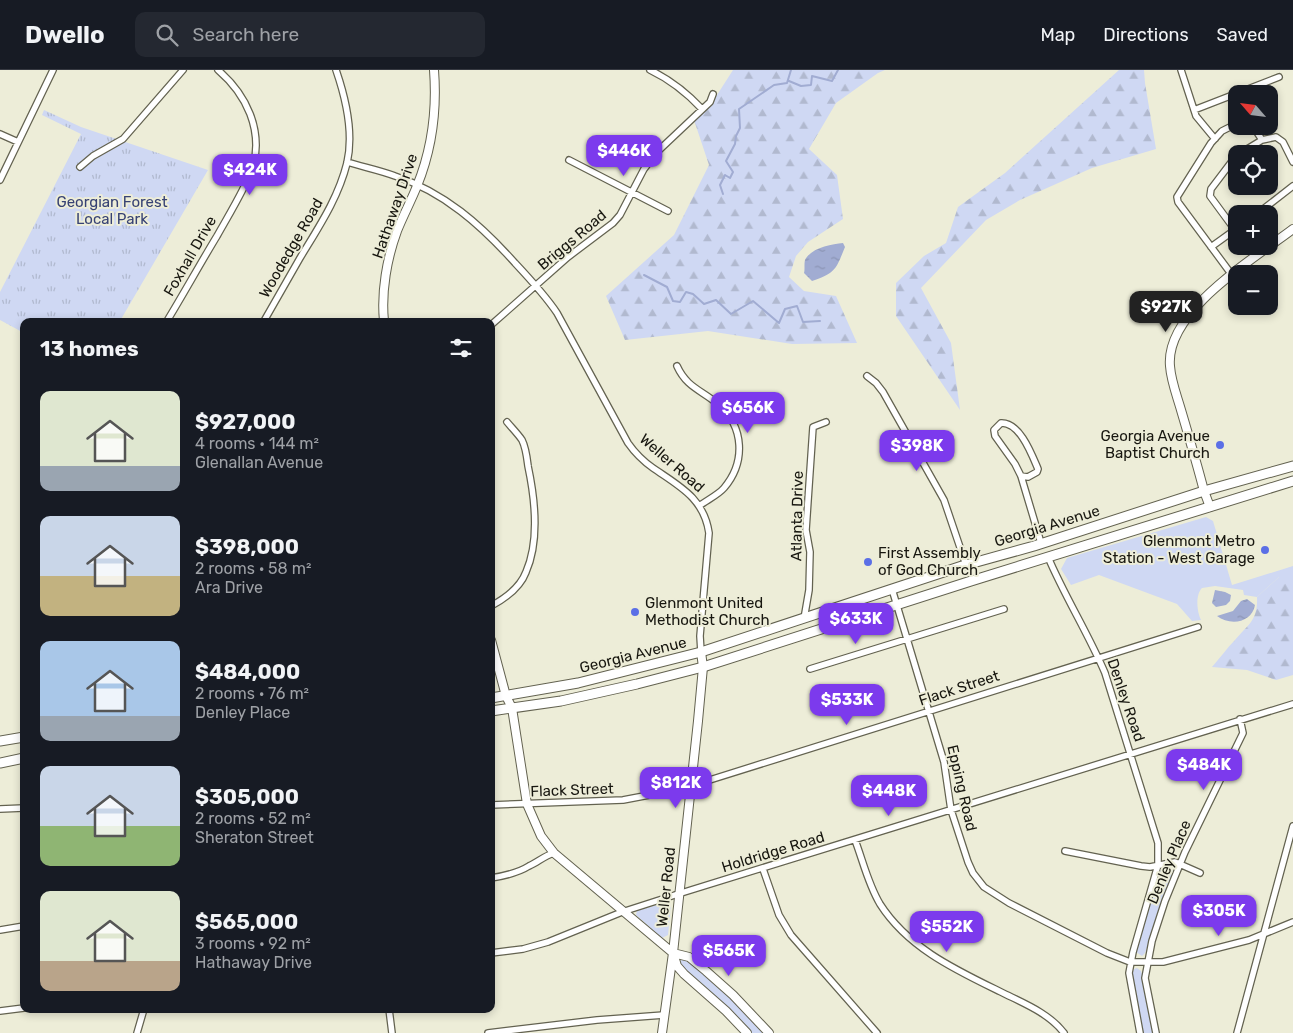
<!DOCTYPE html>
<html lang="en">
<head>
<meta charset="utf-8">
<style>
	body { margin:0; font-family:Rubik,sans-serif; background:#242831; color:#f1f3f6; height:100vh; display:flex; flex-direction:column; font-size:19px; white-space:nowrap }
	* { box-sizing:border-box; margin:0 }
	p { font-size:16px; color:#9ea1a6 }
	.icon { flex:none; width:28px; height:28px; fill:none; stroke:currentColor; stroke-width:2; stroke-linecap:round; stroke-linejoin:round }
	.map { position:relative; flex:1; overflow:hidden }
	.side { position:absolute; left:20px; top:248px; width:475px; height:695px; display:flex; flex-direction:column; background:#171b24; border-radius:10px; box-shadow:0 2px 8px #0003 }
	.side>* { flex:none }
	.needle { width:32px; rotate:298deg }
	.controls { position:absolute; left:1228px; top:15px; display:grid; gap:10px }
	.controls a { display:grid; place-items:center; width:50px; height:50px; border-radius:10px; background:#171b24; box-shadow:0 2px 8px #0003; font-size:25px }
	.price { position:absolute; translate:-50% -42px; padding:0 11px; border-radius:10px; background:#7c3aed; color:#fff; font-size:16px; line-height:32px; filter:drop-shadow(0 1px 2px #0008) }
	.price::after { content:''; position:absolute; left:50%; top:30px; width:15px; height:11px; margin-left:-8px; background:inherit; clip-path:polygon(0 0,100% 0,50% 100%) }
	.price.selected { background:#222; color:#fff }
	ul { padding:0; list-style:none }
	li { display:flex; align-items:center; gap:15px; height:125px; padding:0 20px }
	li span { display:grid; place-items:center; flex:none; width:140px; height:100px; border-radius:10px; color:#555 }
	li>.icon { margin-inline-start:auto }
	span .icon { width:60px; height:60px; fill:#fffc; stroke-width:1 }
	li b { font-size:21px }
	h2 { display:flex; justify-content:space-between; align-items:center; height:60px; padding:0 20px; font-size:21px }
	header { display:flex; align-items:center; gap:30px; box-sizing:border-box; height:70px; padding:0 25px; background:#171b24; border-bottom:1px solid #363941 }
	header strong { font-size:24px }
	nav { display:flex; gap:28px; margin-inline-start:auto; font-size:18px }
	.search { width:350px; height:45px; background:#242831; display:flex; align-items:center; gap:12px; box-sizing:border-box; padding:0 18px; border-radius:10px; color:#9ea1a6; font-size:19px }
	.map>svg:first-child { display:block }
	.grass { fill:#cfd8f3 }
	.forest { fill:url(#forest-firs) }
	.park { fill:url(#park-tufts) }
	.water { fill:url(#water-ripples) }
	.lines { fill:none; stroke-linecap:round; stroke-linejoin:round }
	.stream { stroke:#a1acd2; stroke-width:2 }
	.street-casing { stroke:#636250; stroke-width:8 }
	.secondary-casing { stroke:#636250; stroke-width:10 }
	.primary-casing { stroke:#636250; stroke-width:11 }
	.street { stroke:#fff; stroke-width:5.5 }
	.secondary { stroke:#fff; stroke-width:8 }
	.primary { stroke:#fff; stroke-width:9 }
	.poi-dot { fill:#5b6fe6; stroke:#ededd8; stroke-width:2 }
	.labels { text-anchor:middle; stroke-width:4; stroke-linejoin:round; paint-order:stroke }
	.park-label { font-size:15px; fill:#374274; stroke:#ededd8 }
	.street-label { font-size:15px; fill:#181710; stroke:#ededd8 }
	.poi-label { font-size:15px; fill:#181710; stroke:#ededd8; text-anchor:end }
</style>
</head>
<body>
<header>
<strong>Dwello</strong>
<div class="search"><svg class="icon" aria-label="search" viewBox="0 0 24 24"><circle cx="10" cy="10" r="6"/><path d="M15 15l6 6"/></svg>Search here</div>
<nav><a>Map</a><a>Directions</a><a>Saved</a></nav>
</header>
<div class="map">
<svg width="1293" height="963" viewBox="0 0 1293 963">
	<defs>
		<pattern id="forest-firs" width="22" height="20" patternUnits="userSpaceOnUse" patternTransform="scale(1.25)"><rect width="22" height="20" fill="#cfd8f3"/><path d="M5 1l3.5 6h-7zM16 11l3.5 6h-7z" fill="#b1b9cf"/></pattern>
		<pattern id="park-tufts" width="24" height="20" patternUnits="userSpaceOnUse" patternTransform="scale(1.25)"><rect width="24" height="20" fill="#cfd8f3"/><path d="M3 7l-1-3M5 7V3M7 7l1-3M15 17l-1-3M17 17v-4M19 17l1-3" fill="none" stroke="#b1b9cf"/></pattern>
		<pattern id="water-ripples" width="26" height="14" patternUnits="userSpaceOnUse" patternTransform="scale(1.25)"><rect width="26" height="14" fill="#a1acd2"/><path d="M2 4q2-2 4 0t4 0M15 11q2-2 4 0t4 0" fill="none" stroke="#8a93b3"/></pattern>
	</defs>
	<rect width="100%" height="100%" fill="#ededd8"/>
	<!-- grass -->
	<path class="grass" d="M 1206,447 L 1213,451 L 1232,515 L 1293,496 L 1293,507 L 1279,507 L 1257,527 L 1244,525 L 1243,520 L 1215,516 L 1202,518 C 1195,525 1197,542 1201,550 L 1192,551 L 1177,534 L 1099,505 L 1071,515 L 1061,499 L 1067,488 Z
		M 1163,796 L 1172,799 L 1173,801 L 1145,883 L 1142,886 L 1136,882 L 1137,878 L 1160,799 Z
		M 667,832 L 671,835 L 668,865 L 662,868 L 636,845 L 637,841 Z
		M 681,889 C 701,894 749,946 765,963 L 751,963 L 734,945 L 680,895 Z
		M 1137,898 L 1141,901 L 1143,907 L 1153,963 L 1143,963 L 1132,904 L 1134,899 Z"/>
	<!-- forest -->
	<path class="forest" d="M 733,0 L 885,0 L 878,3 L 836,33 L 809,79 L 837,105 L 843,149 L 808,172 L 796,186 L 789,207 L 804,221 L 836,226 L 857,273 L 792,274 L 708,261 L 625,270 L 606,226 L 674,165 L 709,95 L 694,50 L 717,25 Z
		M 1119,0 L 1144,0 L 1145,13 L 1156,79 L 1092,98 L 1020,130 L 986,150 L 921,218 L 951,273 L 960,340 L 896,246 L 896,213 L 924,186 L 946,173 L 958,137 L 1005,103 Z
		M 1279,507 L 1293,507 L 1293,605 L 1276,610 L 1247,600 L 1212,597 C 1220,588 1227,578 1235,570 C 1249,554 1258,550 1257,527 Z"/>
	<!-- park -->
	<path class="park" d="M 44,40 L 81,57 L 208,100 L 120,251 L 24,251 L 24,263 L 0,250 L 0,222 L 81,64 L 42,45 Z"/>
	<!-- water -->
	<path class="water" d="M 843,173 L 845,177 C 836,199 836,203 812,211 L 804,203 C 805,200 804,194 805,190 C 811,178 831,174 843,173 Z
		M 1215,520 L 1225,522 L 1231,525 L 1230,531 L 1226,535 L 1216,537 L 1212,533 Z
		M 1247,529 L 1255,535 C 1252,553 1230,556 1217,546 L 1233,541 L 1241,531 Z"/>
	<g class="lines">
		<!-- stream -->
		<path class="stream" d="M 789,11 L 801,16 L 811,15 L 812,6 L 832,11 L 838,0
			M 723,124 L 720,115 L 725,105 L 730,108 L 733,102 L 726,91 L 735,74 L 736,66 L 740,58 L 739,39 L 774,15 L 787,13 L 791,0
			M 644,205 L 667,217 L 673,231 L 680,232 L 686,222 L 693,224 L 704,234 L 716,230 L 731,244 L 753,231 L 779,253 L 785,239 L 797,236 L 803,252 L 820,251"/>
		<!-- street casing -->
		<g class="street-casing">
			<path id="street" d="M 650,0 C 671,10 686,22 702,39
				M 1181,0 L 1196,46 L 1215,69
				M 1194,40 L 1279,7
				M 1253,56 L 1262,70
				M 0,64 L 18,72
				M 1239,84 L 1262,70 L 1276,67 L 1283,72 L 1293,92
				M 569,90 L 668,141
				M 347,92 C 363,97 379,100 395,106 C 444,122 481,155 515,193 C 530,209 545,225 557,243 L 628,373 C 635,383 643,391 653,398 C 679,416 704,428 709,463 L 700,566 L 701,582
				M 80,97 L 93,86 L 123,69 L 183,0
				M 0,110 L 53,0
				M 1257,144 L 1293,116
				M 1235,160 L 1210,126 L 1211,119 L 1236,86
				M 1211,177 L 1236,159
				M 1232,205 L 1178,132 L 1177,127 L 1211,73 L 1222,61 L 1236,54
				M 167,251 C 184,223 200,194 217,166 C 226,150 235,135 243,119 C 246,112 251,105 253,98 C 263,60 247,25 218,0
				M 264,251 C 276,230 288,209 300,188 C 318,158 338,129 347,93 C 354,63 346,29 336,0
				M 491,255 L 568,187 L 613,153 L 620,145 L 644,99 L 657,82 L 710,32 L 713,24
				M 677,296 C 687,318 702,320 719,335 C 744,357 746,392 724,418 C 718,425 707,430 699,436
				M 867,306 L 876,313 L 883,322 L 944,430 L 966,495
				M 1021,406 L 1028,407 L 1037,402 L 1038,399 C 1032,385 1020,352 1001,353 L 994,360 L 995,366 L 1015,394 L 1021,406 L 1041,473
				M 1048,487 C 1065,527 1088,563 1105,603 L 1158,773 L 1158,795 L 1133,882 L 1129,903 L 1140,963
				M 892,519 L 944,692 L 951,740 L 968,792 L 973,803 L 984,817 L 1009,833 L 1107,883 L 1130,892 L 1163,892 L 1249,870 L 1293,852
				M 491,536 C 506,528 520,518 526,502 C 540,470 535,429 528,396 C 527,388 526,378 522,370 C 518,364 512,358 507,352
				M 804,549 L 809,520 L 810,482 L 806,460 L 813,357 L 826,352
				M 810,599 L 1004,539
				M 491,735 L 623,730 L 681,719 L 1198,557
				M 0,739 L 24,738
				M 855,770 C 863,791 868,814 880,834 C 908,878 956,900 1001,922 C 1023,933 1049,943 1064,963
				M 1065,781 L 1141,796 L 1150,797 L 1175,792 L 1200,803
				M 763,799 L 779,845 L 791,865 L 877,963
				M 491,808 C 504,806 518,803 529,796 C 538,792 544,786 554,783
				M 0,860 L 24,856
				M 491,883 L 523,879 L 548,872 L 622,842 L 678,824 L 1293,634
				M 389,939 L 392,963
				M 0,941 L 24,938
				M 137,963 L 144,939
				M 488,963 L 597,950 L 664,945
				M 1156,963 L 1145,908 L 1152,871 L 1165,831 L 1185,782 L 1243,663 L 1240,649
				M 1237,963 L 1293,756"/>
		</g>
		<!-- secondary casing -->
		<g class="secondary-casing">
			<path id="secondary" d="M 384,251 C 381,222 387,188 397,161 C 403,146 411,131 417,116 C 432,79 437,39 434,0
				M 1210,437 L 1204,421 C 1197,394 1189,367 1181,340 C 1177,326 1171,311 1170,296 C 1165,241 1255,188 1293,159
				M 491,570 L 506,626 L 512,638 L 527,734 L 541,766 L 554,783 L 673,883 L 677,896 L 684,904 L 726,941 L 747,963
				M 673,883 L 689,887 L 706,901 L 733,925 L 769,963
				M 662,963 L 673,883 L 698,651 L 703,597 L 701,582"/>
		</g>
		<!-- primary casing -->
		<g class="primary-casing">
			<path id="primary" d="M 491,628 L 578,613 L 701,582 L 962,496 L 1034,476 L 1204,421 L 1293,396
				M 491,641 L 561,631 L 637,614 L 703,597 L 971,511 L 1293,411
				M 0,671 L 24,667
				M 0,693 L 24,688"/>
		</g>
		<!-- street -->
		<use href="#street" class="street"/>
		<!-- secondary -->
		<use href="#secondary" class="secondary"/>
		<!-- primary -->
		<use href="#primary" class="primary"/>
	</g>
	<!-- markers -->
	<g class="poi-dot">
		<circle cx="1220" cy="375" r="5"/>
		<circle cx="1265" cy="480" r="5"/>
		<circle cx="868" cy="492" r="5"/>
		<circle cx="635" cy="542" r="5"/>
	</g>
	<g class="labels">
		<!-- park labels -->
		<g class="park-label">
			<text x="112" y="137">Georgian Forest<tspan x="112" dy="17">Local Park</tspan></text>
		</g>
		<!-- street labels -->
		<g class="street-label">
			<text transform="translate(395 136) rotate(-71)" y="5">Hathaway Drive</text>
			<text transform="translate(572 170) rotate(-40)" y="5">Briggs Road</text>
			<text transform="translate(291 178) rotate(-60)" y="5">Woodedge Road</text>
			<text transform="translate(190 186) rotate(-60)" y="5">Foxhall Drive</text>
			<text transform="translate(672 393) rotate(41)" y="5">Weller Road</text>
			<text transform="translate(797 446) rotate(-89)" y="5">Atlanta Drive</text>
			<text transform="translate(1047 456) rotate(-17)" y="5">Georgia Avenue</text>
			<text transform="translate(633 585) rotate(-14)" y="5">Georgia Avenue</text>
			<text transform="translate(959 618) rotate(-18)" y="5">Flack Street</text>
			<text transform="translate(1126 630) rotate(71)" y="5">Denley Road</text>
			<text transform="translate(962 718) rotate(77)" y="5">Epping Road</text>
			<text transform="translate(572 720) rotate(-2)" y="5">Flack Street</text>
			<text transform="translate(773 782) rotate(-17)" y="5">Holdridge Road</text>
			<text transform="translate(1169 792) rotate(-67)" y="5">Denley Place</text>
			<text transform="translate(666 817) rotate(-84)" y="5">Weller Road</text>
		</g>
		<!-- poi labels -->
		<g class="poi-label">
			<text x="1210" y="371">Georgia Avenue<tspan x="1210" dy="17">Baptist Church</tspan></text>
			<text x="1255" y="476">Glenmont Metro<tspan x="1255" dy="17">Station - West Garage</tspan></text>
			<text x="878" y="488" text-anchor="start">First Assembly<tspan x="878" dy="17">of God Church</tspan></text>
			<text x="645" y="538" text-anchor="start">Glenmont United<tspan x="645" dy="17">Methodist Church</tspan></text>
		</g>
	</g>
</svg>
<div class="controls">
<a><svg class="needle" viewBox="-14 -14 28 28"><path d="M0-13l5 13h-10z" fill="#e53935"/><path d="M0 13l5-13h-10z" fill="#9ea1a6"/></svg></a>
<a><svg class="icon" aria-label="locate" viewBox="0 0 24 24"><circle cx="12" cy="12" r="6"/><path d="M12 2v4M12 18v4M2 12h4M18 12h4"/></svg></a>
<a>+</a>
<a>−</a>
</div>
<b class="price" style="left:624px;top:107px">$446K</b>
<b class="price" style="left:250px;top:126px">$424K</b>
<b class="price selected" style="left:1166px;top:263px">$927K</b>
<b class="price" style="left:748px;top:364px">$656K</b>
<b class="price" style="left:917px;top:402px">$398K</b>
<b class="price" style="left:856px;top:575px">$633K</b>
<b class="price" style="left:847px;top:656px">$533K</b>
<b class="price" style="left:1204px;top:721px">$484K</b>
<b class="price" style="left:676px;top:739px">$812K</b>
<b class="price" style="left:889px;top:747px">$448K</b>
<b class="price" style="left:1219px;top:867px">$305K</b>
<b class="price" style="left:947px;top:883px">$552K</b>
<b class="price" style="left:729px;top:907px">$565K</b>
<section class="side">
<h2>13 homes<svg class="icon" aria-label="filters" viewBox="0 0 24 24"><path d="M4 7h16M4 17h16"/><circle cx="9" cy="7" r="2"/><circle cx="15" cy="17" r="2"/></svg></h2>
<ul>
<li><span style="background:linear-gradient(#dfe7d0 75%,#9aa5b1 0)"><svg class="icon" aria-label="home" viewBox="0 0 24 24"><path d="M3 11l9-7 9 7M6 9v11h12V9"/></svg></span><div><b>$927,000</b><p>4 rooms · 144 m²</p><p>Glenallan Avenue</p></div></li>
<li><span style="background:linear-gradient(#c9d6e8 60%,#c2b280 0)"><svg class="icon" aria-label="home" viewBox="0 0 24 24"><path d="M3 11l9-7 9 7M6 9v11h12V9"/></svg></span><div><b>$398,000</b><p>2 rooms · 58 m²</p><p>Ara Drive</p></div></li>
<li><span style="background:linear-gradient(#a9c7e8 75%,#9aa5b1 0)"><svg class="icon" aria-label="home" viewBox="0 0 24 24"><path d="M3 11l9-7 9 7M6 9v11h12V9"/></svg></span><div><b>$484,000</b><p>2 rooms · 76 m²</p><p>Denley Place</p></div></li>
<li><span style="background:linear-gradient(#c9d6e8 60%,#8fb573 0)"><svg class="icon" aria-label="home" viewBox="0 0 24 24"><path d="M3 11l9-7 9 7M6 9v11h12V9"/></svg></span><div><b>$305,000</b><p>2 rooms · 52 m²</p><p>Sheraton Street</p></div></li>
<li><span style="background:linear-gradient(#dfe7d0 70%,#b9a48a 0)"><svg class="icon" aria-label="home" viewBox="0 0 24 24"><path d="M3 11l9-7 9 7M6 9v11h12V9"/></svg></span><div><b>$565,000</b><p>3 rooms · 92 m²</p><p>Hathaway Drive</p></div></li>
</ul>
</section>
</div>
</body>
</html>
